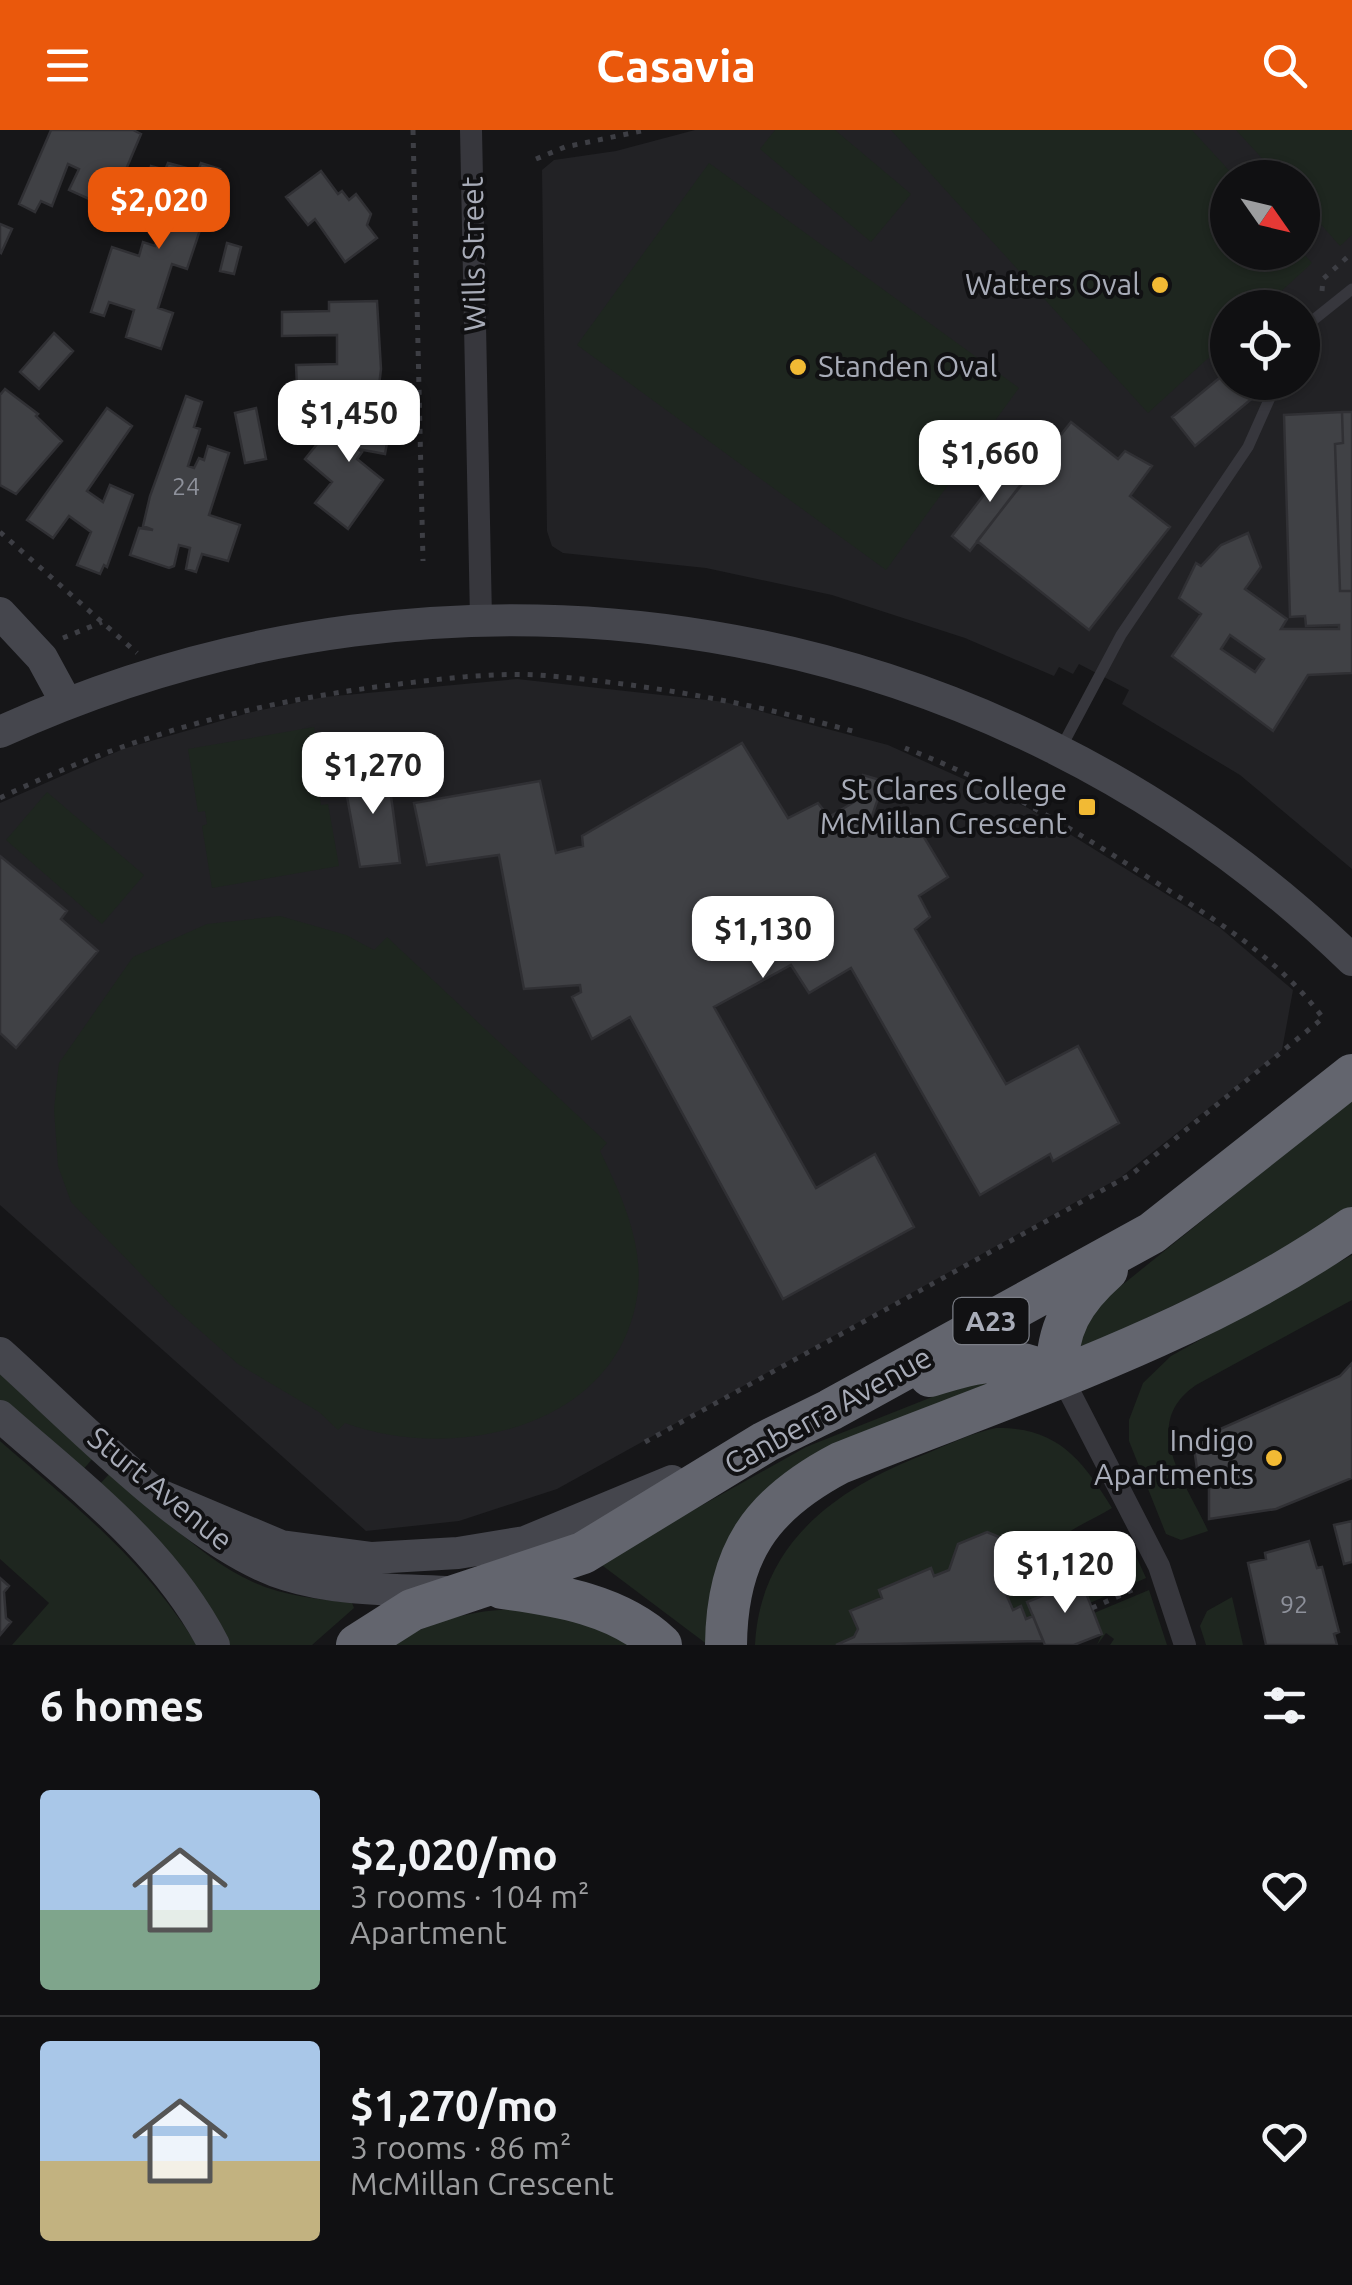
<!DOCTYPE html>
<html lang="en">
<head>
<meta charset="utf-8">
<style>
	body { margin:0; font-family:Ubuntu,sans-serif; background:#1e1e20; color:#f1f3f6; height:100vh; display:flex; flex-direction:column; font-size:38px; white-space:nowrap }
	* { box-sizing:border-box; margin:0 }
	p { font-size:32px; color:#9c9d9f }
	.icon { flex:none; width:55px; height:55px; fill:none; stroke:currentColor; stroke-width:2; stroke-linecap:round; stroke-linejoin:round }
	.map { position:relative; height:1515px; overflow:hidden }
	.details { display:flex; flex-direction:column; background:#101012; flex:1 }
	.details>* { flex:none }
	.needle { width:65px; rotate:124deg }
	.controls { position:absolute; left:1210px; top:30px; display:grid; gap:20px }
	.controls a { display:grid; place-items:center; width:110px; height:110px; border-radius:50%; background:#101012; box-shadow:0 2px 8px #0004,0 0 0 2px #303032; font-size:50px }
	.price { position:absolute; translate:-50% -85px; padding:0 22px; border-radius:20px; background:#fff; color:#222; font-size:32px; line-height:65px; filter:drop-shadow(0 2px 5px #0008) }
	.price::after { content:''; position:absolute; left:50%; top:60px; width:30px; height:22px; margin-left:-15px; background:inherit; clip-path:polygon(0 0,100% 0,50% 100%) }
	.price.active { background:#ea580c; color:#fff }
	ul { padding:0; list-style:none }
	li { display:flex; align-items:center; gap:30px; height:250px; padding:0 40px }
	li+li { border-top:2px solid #303032 }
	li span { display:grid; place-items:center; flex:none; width:280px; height:200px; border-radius:10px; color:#555 }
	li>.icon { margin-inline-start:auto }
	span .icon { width:120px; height:120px; fill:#fffc; stroke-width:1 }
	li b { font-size:42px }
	h2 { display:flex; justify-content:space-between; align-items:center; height:120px; padding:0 40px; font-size:42px }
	header { display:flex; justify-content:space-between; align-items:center; height:130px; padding:0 40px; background:#ea580c; color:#fff; font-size:45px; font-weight:700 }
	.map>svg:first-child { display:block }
	.built { fill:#222225; fill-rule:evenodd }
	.green { fill:#1e261f }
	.building { fill:#404145; stroke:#303034; stroke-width:2.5; fill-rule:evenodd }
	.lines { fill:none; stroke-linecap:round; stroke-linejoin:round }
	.path { stroke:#3d3e44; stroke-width:5; stroke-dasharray:5 8; stroke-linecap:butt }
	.lane { stroke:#37373d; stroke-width:11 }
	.street { stroke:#37373d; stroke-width:22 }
	.secondary { stroke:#45464d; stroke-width:32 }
	.highway { stroke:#63656e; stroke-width:42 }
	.poi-dot { fill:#f2ba34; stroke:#111113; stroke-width:4 }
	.labels { text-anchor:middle; stroke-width:8; stroke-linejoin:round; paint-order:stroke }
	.number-label { font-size:25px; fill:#8e919b }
	.shield { fill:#111113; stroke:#7b7e86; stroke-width:2.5 }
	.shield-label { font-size:28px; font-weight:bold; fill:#a8acb8 }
	.street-label { font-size:30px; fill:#a8acb8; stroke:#111113 }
	.poi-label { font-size:30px; fill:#a8acb8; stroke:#111113; text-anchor:end }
</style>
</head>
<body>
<header><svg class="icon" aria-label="menu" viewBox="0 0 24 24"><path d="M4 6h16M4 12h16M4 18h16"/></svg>Casavia<svg class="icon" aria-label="search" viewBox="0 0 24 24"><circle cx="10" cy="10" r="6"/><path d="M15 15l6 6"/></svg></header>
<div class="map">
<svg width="1352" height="1515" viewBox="0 0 1352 1515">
	<rect width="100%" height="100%" fill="#161618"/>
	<!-- built -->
	<path class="built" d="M 695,0 L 1352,0 L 1352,739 L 1240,645 L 1122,574 L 1129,560 L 1079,534 L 1073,544 L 1059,537 L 1054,546 L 965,508 L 832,465 L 706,438 L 563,423 L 552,416 L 547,401 L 542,40 L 554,30 L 616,21 ZM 1228,48 L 1302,48 L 1302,122 L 1228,122 ZM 1228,178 L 1302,178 L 1302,252 L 1228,252 Z
		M 517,549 L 725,572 L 888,615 L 1028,678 L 1219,797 L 1293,860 L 1282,920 L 1121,1047 L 557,1359 L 459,1391 L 366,1401 L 0,1075 L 0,673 L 123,619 L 252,582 L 324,567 Z"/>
	<!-- green -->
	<path class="green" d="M 775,0 L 835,0 L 911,64 L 871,112 L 760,19 Z
		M 891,0 L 1192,0 L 1235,47 L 1228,48 L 1228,122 L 1302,122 L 1312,133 L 1264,177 L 1228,178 L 1227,211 L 1148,283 Z
		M 1236,0 L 1352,0 L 1352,105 L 1340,116 L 1303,74 L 1302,48 L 1279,47 Z
		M 709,33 L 1019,258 L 886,440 L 577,215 Z
		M 314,597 L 326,659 L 319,661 L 321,675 L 328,674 L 339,736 L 212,758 L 202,696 L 207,694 L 205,681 L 198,682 L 188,619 Z
		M 47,662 L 144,745 L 102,794 L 6,710 Z
		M 280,786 L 346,805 L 374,820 L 387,807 L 607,1013 L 600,1021 C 621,1064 643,1112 638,1160 C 622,1297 456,1334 345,1293 L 338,1300 L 319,1282 L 238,1234 L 171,1175 L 71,1072 L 58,1036 L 54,979 L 59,933 L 133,827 L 207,794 Z
		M 1352,970 L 1352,1077 L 1263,1133 L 1071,1224 L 1101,1172 Z
		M 1352,1125 L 1352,1170 L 1196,1255 C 1138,1295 1187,1353 1208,1401 L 1181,1410 L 1166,1404 L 1129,1311 L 1129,1290 L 1143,1253 L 1171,1226 Z
		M 0,1244 L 94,1327 L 81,1342 L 0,1270 Z
		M 990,1244 L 1018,1245 L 822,1323 L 708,1515 L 599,1433 L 806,1317 Z
		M 996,1298 C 1057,1297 1082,1329 1112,1378 C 1074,1401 1026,1413 1043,1465 L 1028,1472 L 1033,1486 L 1026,1489 L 1021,1476 L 1013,1480 L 1007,1466 L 1021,1440 L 987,1402 L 958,1414 L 949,1440 L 934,1446 L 930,1438 L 879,1459 L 882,1468 L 850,1481 L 858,1499 L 854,1507 L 836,1515 L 755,1515 C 760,1413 836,1359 923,1325 C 947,1315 971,1303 996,1298 Z
		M 0,1311 C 77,1378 142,1428 197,1515 L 12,1515 L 49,1473 L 0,1429 Z
		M 111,1342 C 155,1379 200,1428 253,1452 C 284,1466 319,1469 352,1473 L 354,1478 L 312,1515 L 230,1515 C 194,1446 155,1408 98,1356 Z
		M 1125,1402 L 1146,1448 L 1090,1473 L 1074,1453 L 1074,1442 L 1085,1427 Z
		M 1149,1460 L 1167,1515 L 1110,1515 L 1114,1509 L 1106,1503 L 1097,1515 L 1102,1504 L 1094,1483 Z
		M 1232,1467 L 1243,1515 L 1206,1515 L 1200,1496 L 1207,1481 Z
		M 516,1479 L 567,1486 L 632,1515 L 389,1515 C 430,1492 469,1480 516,1479 Z"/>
	<!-- building -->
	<path class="building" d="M 51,0 L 133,0 L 141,4 L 116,63 L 105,58 L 98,73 L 69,60 L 79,39 L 68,34 L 52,76 L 41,71 L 35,82 L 19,74 Z
		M 168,33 L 198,41 L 201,33 L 220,39 L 218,47 L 225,49 L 215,81 L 191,73 L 188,83 L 204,88 L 187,139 L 172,134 L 158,178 L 173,183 L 161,219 L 126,207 L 134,180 L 109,172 L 104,186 L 91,182 L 112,117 L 139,126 L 143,112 L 155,116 L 168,77 L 176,80 L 179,69 L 159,62 L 156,70 L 142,65 L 151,36 L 165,40 Z
		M 321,41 L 338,64 L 342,61 L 349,70 L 356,64 L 371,84 L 367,95 L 377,108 L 345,132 L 315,89 L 308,95 L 286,67 Z
		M 0,94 L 12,99 L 1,123 L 0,122 Z
		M 227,113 L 241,117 L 234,144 L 220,141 Z
		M 377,171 L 381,239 L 379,256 L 369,257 L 369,272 L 349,273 L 349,256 L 297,257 L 296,235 L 337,234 L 337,205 L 282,206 L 282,182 L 329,181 L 329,172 Z
		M 54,203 L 73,221 L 39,259 L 20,242 Z
		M 1228,241 L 1228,252 L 1244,252 L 1255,266 L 1195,316 L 1172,287 Z
		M 5,259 L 38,284 L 36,286 L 62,311 L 16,364 L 0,355 L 0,265 Z
		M 186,266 L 202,272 L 194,297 L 200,299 L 188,336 L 194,338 L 199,328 L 204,330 L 208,316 L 229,323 L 209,385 L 240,395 L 228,431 L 202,424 L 196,442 L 186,439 L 190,418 L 179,415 L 174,436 L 169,438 L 130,425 L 139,398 L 153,400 L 143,396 L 150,366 Z
		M 284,270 L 306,273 L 303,291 L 281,288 Z
		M 107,278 L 132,296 L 87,361 L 103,372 L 110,355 L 133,365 L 107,437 L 104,435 L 100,444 L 77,435 L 91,402 L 69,386 L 53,408 L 27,390 Z
		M 256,278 L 266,329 L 245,333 L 235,283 Z
		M 342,281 L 391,291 L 385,324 L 358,319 L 362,322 L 357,329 L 383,350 L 348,399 L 315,373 L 332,352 L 305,329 L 326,303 L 331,307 L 337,303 Z
		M 1342,282 L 1343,313 L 1335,314 L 1340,461 L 1352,461 L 1352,543 L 1308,545 L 1273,601 L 1172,526 L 1201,484 L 1179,468 L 1196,433 L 1201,436 L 1221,415 L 1248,403 L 1261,437 L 1245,459 L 1287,489 L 1281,499 L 1339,499 L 1339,495 L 1306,496 L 1305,486 L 1290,487 L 1284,285 ZM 1230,505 L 1264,529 L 1255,542 L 1221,519 Z
		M 1342,282 L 1352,282 L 1352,461 L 1340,461 L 1335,314 L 1343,313 Z
		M 1071,292 L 1118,329 L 1125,321 L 1152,336 L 1130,366 L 1170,397 L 1089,500 L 977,411 Z
		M 1011,330 L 1029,344 L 970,421 L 952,406 Z
		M 742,613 L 788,688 L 818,673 L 829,687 L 854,672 L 863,645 L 884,651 L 872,686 L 878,695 L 907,679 L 948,747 L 919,766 L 930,787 L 915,799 L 1006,954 L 1078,916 L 1119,993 L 1053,1031 L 1050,1024 L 980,1065 L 851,838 L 809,863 L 791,835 L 714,877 L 816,1058 L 875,1024 L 914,1097 L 783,1169 L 630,887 L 592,909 L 572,867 L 581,862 L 580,855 L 524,859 L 499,725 L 427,735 L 414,673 L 540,651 L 556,723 L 583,716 L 582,706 Z
		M 387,636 L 400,733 L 360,737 L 343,645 Z
		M 0,726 L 67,781 L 61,789 L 98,821 L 16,918 L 0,903 Z
		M 1352,1233 L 1352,1348 L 1276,1379 L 1209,1389 L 1209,1359 L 1218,1354 L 1214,1345 L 1198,1346 L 1193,1311 L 1340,1246 Z
		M 1352,1391 L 1352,1432 L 1344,1434 L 1334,1395 Z
		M 987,1402 L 1009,1411 L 1021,1440 L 1007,1466 L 1013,1480 L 1021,1476 L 1026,1489 L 1033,1486 L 1043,1511 L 836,1515 L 854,1507 L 858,1499 L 850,1481 L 882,1468 L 879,1460 L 931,1438 L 934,1446 L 949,1440 L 958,1414 Z
		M 1309,1411 L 1317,1438 L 1322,1437 L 1339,1502 L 1334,1504 L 1337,1515 L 1266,1515 L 1248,1433 L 1266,1429 L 1265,1423 Z
		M 0,1448 L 9,1456 L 4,1462 L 6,1488 L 11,1492 L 0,1505 Z
		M 1081,1450 L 1102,1504 L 1074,1515 L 1045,1515 L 1027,1472 Z"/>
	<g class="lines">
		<!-- path -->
		<path class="path" d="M 413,0 L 423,431
			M 536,29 L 565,17 L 646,0
			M 1322,161 L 1323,149 L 1352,123
			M 0,402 L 137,523
			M 63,508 L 102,492
			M 0,668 C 129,606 250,573 391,555 C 442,549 499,541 550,546 C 654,555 755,574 856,602
			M 645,1312 L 1132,1044 L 1323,888 C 1276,825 1212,788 1146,746 C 1063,693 998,654 905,618
			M 1092,1478 L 1139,1457"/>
		<!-- lane -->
		<path class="lane" d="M 1302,199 L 1352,159
			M 1061,618 L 1121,505 L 1248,317 L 1277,252"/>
		<!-- street -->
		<path class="street" d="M 471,0 L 481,489
			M 1056,1247 L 1069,1261 L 1159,1436 L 1185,1515"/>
		<!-- secondary -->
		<path class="secondary" d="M 0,483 L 42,528 L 67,574
			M 0,602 C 456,394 991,480 1352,830
			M 0,1223 C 74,1289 195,1417 287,1445 C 338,1461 394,1459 446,1462
			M 0,1286 C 79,1356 165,1419 214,1515
			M 162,1366 L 281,1416 L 372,1428 L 458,1423 L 525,1412 L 672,1351"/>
		<!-- highway -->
		<path class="highway" d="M 930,1246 C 977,1231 1011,1222 1056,1247
			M 1056,1247 C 1057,1198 1072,1171 1107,1140
			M 502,1458 C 557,1465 619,1475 661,1515
			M 357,1515 L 412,1480 L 583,1423 L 765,1312 L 830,1280 L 1152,1103 L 1352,945
			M 726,1515 C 727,1424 760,1375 840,1333 C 1012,1264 1199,1205 1352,1098"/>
	</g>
	<!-- markers -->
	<g class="poi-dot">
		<circle cx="1160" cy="155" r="10"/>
		<circle cx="798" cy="237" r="10"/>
		<rect x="1077" y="667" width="20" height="20" rx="5"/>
		<circle cx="1274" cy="1328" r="10"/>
	</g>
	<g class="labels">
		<!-- number labels -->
		<g class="number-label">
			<text x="186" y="365">24</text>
			<text x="1294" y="1483">92</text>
		</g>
		<!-- shield labels -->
		<rect class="shield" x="953.5" y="1168" width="75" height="46" rx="8"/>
		<g class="shield-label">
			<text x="991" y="1201">A23</text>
		</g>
		<!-- street labels -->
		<g class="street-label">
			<text transform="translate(474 124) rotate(-91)" y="10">Wills Street</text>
			<text transform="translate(828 1281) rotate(-29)" y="10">Canberra Avenue</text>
			<text transform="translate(160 1359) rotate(39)" y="10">Sturt Avenue</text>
		</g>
		<!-- poi labels -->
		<g class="poi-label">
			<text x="1140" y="165">Watters Oval</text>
			<text x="818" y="247" text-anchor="start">Standen Oval</text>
			<text x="1067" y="670">St Clares College<tspan x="1067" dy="34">McMillan Crescent</tspan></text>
			<text x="1254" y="1321">Indigo<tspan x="1254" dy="34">Apartments</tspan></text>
		</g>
	</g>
</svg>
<div class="controls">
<a><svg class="needle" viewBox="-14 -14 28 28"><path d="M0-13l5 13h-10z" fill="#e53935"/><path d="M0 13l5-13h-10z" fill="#9c9d9f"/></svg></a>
<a><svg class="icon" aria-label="locate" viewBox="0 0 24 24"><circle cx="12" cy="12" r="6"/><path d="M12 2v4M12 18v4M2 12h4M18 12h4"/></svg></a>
</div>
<b class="price active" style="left:159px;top:122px">$2,020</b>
<b class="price" style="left:349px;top:335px">$1,450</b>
<b class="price" style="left:990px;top:375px">$1,660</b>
<b class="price" style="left:373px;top:687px">$1,270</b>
<b class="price" style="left:763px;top:851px">$1,130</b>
<b class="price" style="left:1065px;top:1486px">$1,120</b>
</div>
<section class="details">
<h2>6 homes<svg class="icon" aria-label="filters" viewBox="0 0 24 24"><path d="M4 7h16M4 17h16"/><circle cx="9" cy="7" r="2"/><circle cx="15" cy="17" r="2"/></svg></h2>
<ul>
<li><span style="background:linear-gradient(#a9c7e8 60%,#7fa58c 0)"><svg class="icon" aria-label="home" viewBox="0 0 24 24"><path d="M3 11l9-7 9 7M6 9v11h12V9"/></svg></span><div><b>$2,020/mo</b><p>3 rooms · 104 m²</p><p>Apartment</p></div><svg class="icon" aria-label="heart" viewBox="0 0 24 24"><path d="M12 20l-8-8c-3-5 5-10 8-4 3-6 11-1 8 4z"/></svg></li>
<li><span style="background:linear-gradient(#a9c7e8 60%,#c2b280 0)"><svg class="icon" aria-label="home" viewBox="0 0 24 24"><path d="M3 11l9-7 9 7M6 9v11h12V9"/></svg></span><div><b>$1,270/mo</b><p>3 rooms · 86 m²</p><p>McMillan Crescent</p></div><svg class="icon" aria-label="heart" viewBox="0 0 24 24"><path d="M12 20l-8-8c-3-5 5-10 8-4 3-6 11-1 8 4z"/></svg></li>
</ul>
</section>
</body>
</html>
